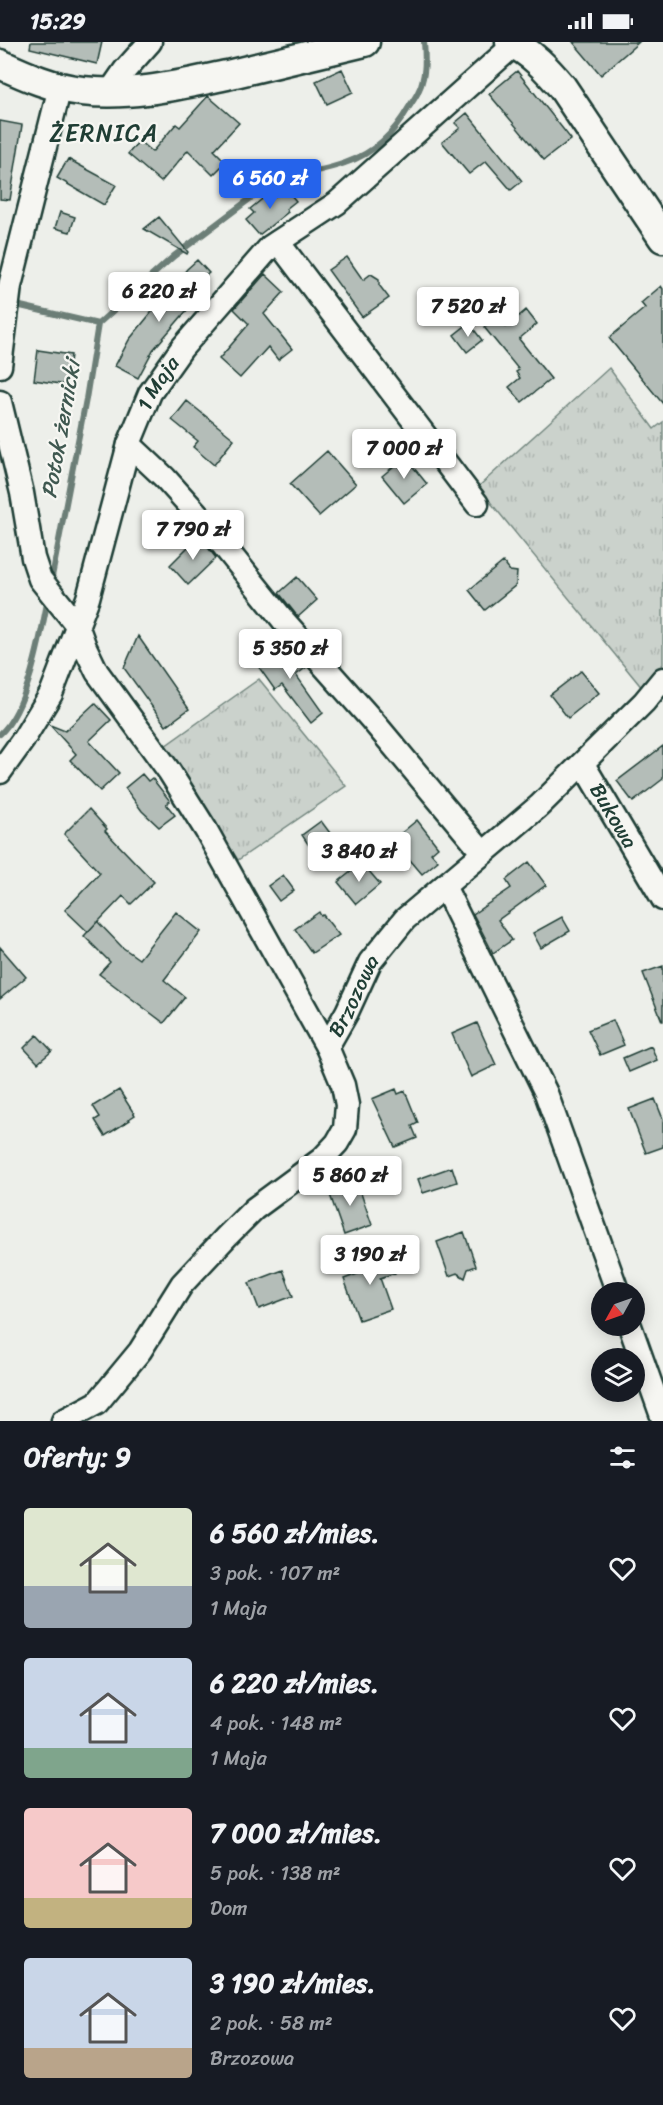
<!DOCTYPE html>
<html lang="pl">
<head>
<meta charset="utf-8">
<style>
	body { margin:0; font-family:Sriracha,sans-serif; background:#20242c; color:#f1f3f6; height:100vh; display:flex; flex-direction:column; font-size:22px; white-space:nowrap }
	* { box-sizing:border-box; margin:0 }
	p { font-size:20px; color:#9ea1a6 }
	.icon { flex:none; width:33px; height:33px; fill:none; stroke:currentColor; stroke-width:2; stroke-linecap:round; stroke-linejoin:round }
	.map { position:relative; height:1379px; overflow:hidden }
	.panel { display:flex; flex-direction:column; background:#171b24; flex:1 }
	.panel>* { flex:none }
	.needle { width:39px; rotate:230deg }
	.tools { position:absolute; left:591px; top:1240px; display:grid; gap:12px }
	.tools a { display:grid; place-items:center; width:54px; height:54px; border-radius:50%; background:#171b24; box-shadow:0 3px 15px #0003; font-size:30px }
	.price { position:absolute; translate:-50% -51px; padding:0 14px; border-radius:6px; background:#fff; color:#222; font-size:20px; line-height:39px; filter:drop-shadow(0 2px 3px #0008) }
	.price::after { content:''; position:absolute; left:50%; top:36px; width:18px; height:14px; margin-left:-9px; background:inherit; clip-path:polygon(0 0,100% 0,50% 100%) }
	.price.on { background:#2563eb; color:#fff }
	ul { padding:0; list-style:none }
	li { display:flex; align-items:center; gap:18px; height:150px; padding:0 24px }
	li span { display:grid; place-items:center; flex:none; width:168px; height:120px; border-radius:6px; color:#555 }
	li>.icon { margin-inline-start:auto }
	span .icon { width:72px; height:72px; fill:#fffc; stroke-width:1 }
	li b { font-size:26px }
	h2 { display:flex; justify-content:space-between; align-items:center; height:72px; padding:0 24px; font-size:26px }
	.status { display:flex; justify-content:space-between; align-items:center; height:42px; padding:0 30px; background:#171b24; direction:ltr }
	.status svg { height:16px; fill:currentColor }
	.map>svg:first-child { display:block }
	.grass { fill:url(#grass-tufts); stroke:#758880; stroke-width:1.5 }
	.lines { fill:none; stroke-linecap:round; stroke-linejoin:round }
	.stream { stroke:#6c7e77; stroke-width:6 }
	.building { fill:#b4bdb8; stroke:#1f3d34; stroke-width:1.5 }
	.minor-casing { stroke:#1f3d34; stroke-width:27 }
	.tertiary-casing { stroke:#1f3d34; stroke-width:33 }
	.minor { stroke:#f6f6f2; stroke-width:22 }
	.tertiary { stroke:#f6f6f2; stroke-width:28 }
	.labels { text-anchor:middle; stroke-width:4.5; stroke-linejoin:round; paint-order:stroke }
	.street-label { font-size:21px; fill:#1f3d34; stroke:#f6f6f2 }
	.water-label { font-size:22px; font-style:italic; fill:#3f5850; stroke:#f6f6f2 }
	.quarter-label { font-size:24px; letter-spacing:1.5px; fill:#1f3d34; stroke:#f6f6f2 }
</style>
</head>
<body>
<div class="status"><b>15:29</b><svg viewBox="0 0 49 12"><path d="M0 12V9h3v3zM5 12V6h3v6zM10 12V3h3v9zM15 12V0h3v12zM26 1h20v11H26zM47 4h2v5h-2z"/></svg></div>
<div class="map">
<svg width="663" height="1379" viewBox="0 0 663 1379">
	<defs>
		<pattern id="grass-tufts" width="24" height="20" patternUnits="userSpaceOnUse" patternTransform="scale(1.5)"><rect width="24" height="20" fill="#cbd2cc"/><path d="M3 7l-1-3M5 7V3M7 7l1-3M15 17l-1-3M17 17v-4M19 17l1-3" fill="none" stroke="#aeb5b0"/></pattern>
	</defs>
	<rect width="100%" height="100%" fill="#edefea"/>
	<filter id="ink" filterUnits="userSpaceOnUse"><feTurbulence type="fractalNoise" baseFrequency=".0167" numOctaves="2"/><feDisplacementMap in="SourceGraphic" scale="12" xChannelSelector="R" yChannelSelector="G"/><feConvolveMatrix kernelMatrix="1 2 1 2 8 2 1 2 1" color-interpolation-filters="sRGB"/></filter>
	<g filter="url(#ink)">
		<!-- grass -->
		<path class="grass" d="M 609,326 L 654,387 L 663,380 L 663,622 L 643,647 L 478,445 Z
			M 259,637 L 346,744 L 238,818 L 165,704 Z"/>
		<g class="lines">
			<!-- stream -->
			<path class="stream" d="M 12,262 L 98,282
				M 51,540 L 86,357 L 98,282 L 174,214 L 263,147 C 291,130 316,132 345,121 C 375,111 394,91 409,65 C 415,56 421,47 423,36 C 426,24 425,12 424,0
				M 0,692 C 28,667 41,593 48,556"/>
		</g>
		<!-- building -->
		<path class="building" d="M 31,0 L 102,0 L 97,22 L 30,6 Z
			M 573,0 L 639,0 L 601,33 Z
			M 342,27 L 353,50 L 327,62 L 316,39 Z
			M 517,29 L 571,97 L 544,118 L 489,52 Z
			M 208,54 L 239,81 L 214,108 L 226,120 L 213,133 L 188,108 L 161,140 L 128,112 L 139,99 L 152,110 L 176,82 L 180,85 Z
			M 467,71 L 522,139 L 511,148 L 486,119 L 469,132 L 442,100 L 460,86 L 455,81 Z
			M 0,79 L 22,83 L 10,158 L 0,157 Z
			M 68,117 L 116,143 L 104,163 L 57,136 Z
			M 285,146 L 296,159 L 286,167 L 288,170 L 259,193 L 246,178 L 254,171 L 250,167 L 272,149 L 275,154 Z
			M 60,170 L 75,175 L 70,190 L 55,186 Z
			M 159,175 L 188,210 L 187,212 L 144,187 Z
			M 347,215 L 363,238 L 371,232 L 379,237 L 379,243 L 389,256 L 362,275 L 328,228 Z
			M 197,218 L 209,231 L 178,258 L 188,267 L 153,308 L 138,336 L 115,324 L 129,298 L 187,227 Z
			M 265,232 L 284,250 L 264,272 L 292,307 L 278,318 L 268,305 L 240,336 L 219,317 L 249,282 L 234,267 Z
			M 661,244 L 663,247 L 663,362 L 609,296 L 645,266 L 641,261 Z
			M 526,268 L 537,282 L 519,297 L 551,337 L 522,360 L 509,345 L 520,336 L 516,330 L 519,328 L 484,285 L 497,274 L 506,285 Z
			M 469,281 L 482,298 L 467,310 L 454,293 Z
			M 38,308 L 71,313 L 67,343 L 34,338 Z
			M 187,359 L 234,397 L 214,423 L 193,405 L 198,399 L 172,378 Z
			M 327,409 L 356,442 L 319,474 L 290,442 Z
			M 405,415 L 427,442 L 404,461 L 382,434 Z
			M 199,494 L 216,516 L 188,543 L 170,523 Z
			M 503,520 L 510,529 L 517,530 L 516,543 L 485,568 L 469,548 Z
			M 297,535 L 317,558 L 298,575 L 279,551 Z
			M 138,594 L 189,667 L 166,684 L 124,626 Z
			M 287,603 L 307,625 L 296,633 L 323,671 L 311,681 L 282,643 L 275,648 L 258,624 Z
			M 581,629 L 599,651 L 568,676 L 550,653 Z
			M 95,661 L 111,678 L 89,699 L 119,731 L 100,749 L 70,718 L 76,712 L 50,683 L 65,689 Z
			M 663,704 L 663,737 L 633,760 L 617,739 Z
			M 142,732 L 148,739 L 152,736 L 170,759 L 166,762 L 175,773 L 159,785 L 142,769 L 125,746 Z
			M 89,767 L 107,787 L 105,789 L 154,840 L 131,862 L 123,854 L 98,880 L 122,905 L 139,917 L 176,870 L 201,890 L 164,938 L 185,955 L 164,981 L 99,932 L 110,920 L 84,894 L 97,880 L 88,890 L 65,868 L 100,831 L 64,792 Z
			M 417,778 L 438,805 L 431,811 L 438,819 L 422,832 L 393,798 Z
			M 321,779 L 330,791 L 310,805 L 302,793 Z
			M 529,820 L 546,843 L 498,878 L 512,898 L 493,911 L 473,872 L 511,846 L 506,838 Z
			M 362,821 L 380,842 L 356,862 L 338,840 Z
			M 283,833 L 294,848 L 279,859 L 268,844 Z
			M 319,870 L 321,874 L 323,873 L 339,893 L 312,911 L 295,887 Z
			M 562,875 L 570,889 L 541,906 L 533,891 Z
			M 0,905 L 26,935 L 0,957 Z
			M 663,924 L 663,979 L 662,979 L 643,931 Z
			M 613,978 L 624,1003 L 600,1013 L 588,988 Z
			M 477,981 L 496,1023 L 471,1035 L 452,992 Z
			M 37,993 L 52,1009 L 38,1021 L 24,1006 Z
			M 651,1004 L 657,1018 L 629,1030 L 623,1016 Z
			M 396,1047 L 398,1052 L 405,1049 L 418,1081 L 412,1084 L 417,1096 L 395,1105 L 372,1057 Z
			M 119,1048 L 135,1073 L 129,1077 L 130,1078 L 105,1094 L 95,1078 L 100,1075 L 93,1064 Z
			M 655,1057 L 663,1077 L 663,1105 L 646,1111 L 629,1067 Z
			M 452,1125 L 457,1140 L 423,1151 L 418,1137 Z
			M 356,1137 L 372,1183 L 344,1193 L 328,1147 Z
			M 464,1190 L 476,1224 L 468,1227 L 465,1236 L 457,1231 L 449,1234 L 437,1200 Z
			M 388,1210 L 395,1231 L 380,1236 L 391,1267 L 359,1278 L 344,1237 L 360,1231 L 357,1221 Z
			M 283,1228 L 293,1254 L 259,1267 L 249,1241 Z"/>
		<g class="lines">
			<!-- minor casing -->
			<g class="minor-casing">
				<g id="minor">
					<path d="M 109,51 L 125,28 L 150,0"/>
					<path d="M 278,200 L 477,462"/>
					<path d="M 0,324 L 10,244 L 60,45"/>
					<path d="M 0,360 L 22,451 L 33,516 L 40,537 L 77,583 L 85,605 L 97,630 L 169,729 L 206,788 L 327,1005"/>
					<path d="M 129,402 L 165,436 L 202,477 L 284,579 L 372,678 L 483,811"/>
					<path id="s1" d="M 583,722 L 663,857"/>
					<path id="s2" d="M 0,730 L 23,698 L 51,652 L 88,556 L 129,402 L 150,351 L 182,306 L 270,205 L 337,161 L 515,2"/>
					<path d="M 444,844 L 546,1051 L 618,1251"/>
					<path d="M 630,1284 L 663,1377"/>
					<path id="s3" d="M 63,1379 L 97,1361 L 140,1309 L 182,1242 L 226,1195 L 254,1167 L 322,1117 L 337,1101 L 345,1087 L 347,1063 L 343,1043 L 327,1005 L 347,970 L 370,920 L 405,877 L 539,764 L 644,660 L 663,637"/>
				</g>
			</g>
			<!-- tertiary casing -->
			<g class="tertiary-casing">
				<path id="tertiary" d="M 510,0 C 532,11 547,27 562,45 L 663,196
					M 0,22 C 26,34 53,46 82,49 C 131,55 179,43 227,33 C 273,22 319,11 365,0"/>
			</g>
			<!-- minor -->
			<use href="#minor" class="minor"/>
			<!-- tertiary -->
			<use href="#tertiary" class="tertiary"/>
		</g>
	</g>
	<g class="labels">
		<!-- street labels -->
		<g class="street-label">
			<text dy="7" stroke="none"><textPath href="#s2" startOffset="423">1 Maja</textPath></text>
			<text dy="7" stroke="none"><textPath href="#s1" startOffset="60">Bukowa</textPath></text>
			<text dy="7" stroke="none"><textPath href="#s3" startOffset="555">Brzozowa</textPath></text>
		</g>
		<!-- water labels -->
		<g class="water-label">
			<text transform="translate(60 387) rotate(-80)" y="8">Potok żernicki</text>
		</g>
		<!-- quarter labels -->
		<g class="quarter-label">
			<text x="104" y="99">ŻERNICA</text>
		</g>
	</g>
</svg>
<div class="tools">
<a><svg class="needle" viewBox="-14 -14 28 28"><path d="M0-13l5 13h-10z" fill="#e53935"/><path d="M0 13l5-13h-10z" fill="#9ea1a6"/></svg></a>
<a><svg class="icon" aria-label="layers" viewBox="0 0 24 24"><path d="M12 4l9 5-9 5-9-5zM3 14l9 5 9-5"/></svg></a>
</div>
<b class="price on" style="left:270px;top:168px">6 560 zł</b>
<b class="price" style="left:159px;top:281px">6 220 zł</b>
<b class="price" style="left:468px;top:296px">7 520 zł</b>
<b class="price" style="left:404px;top:438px">7 000 zł</b>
<b class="price" style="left:193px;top:519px">7 790 zł</b>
<b class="price" style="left:290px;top:638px">5 350 zł</b>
<b class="price" style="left:359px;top:841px">3 840 zł</b>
<b class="price" style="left:350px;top:1165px">5 860 zł</b>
<b class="price" style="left:370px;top:1244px">3 190 zł</b>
</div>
<section class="panel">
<h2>Oferty: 9<svg class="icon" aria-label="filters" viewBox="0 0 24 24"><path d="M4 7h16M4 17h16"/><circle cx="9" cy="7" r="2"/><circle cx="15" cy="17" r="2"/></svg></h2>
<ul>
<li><span style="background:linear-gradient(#dfe7d0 65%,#9aa5b1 0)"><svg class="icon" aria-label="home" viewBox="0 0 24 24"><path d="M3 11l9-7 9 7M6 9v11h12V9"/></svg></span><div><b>6 560 zł/mies.</b><p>3 pok. · 107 m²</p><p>1 Maja</p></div><svg class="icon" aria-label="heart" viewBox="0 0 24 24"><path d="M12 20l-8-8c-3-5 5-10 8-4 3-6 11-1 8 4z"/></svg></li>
<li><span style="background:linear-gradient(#c9d6e8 75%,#7fa58c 0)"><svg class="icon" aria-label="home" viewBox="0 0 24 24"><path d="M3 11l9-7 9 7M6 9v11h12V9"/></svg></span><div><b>6 220 zł/mies.</b><p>4 pok. · 148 m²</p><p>1 Maja</p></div><svg class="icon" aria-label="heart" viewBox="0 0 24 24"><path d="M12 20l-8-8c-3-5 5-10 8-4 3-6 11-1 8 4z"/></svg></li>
<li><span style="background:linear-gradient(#f6c9c9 75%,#c2b280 0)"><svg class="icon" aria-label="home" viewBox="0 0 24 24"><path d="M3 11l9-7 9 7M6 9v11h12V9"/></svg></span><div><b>7 000 zł/mies.</b><p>5 pok. · 138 m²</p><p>Dom</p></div><svg class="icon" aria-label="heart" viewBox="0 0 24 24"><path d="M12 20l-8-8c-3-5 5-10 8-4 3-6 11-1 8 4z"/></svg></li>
<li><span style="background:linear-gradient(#c9d6e8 75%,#b9a48a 0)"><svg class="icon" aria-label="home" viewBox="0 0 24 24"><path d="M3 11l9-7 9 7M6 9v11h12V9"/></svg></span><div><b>3 190 zł/mies.</b><p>2 pok. · 58 m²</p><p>Brzozowa</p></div><svg class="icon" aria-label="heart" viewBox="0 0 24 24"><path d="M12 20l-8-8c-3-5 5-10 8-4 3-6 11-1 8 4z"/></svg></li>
</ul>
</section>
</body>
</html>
